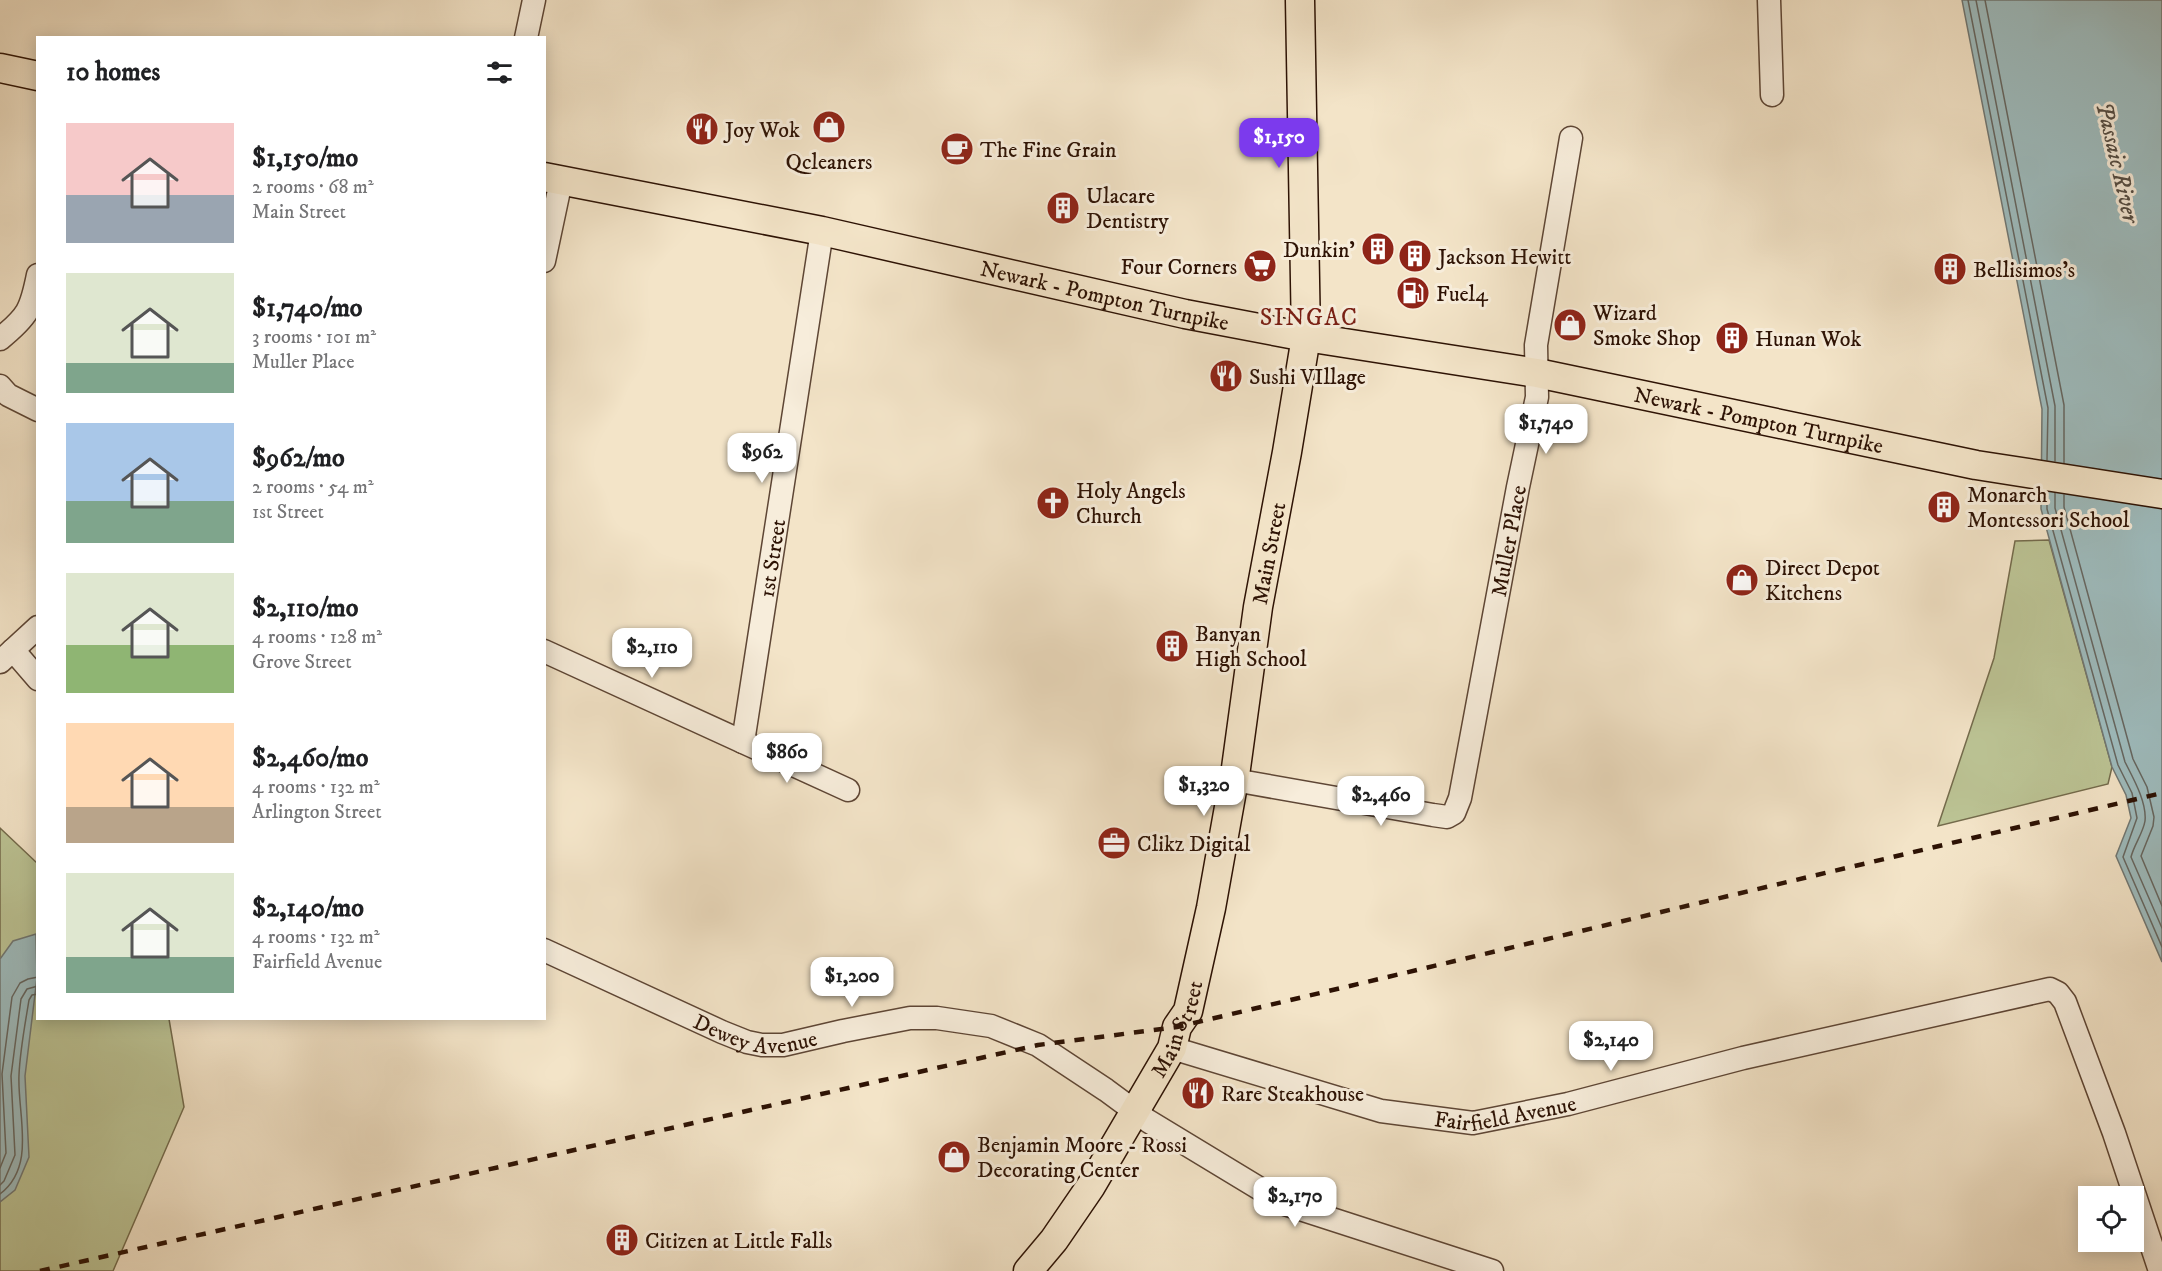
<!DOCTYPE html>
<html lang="en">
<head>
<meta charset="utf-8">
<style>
	body { margin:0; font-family:"IM FELL DW Pica",serif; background:#f2f2f2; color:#202124; height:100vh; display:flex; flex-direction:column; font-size:22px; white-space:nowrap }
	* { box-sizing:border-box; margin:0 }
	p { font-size:20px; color:#757577 }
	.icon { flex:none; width:33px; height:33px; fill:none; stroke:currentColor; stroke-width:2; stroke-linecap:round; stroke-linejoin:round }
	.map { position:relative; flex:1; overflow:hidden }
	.details { position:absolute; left:36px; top:36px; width:510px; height:984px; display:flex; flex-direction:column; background:#fff; border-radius:0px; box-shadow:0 3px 15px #0003 }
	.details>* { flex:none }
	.buttons { position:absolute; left:2078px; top:1186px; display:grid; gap:12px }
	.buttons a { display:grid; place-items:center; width:66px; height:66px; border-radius:0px; background:#fff; box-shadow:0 3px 15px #0003; font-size:30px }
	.price { position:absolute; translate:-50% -51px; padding:0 14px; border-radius:12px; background:#fff; color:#222; font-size:20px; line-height:39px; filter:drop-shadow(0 2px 3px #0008) }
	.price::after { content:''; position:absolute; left:50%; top:36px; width:18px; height:14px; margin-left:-9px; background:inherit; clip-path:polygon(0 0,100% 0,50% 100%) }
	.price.on { background:#7c3aed; color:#fff }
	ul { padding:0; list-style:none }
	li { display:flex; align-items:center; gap:18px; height:150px; padding:0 30px }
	li span { display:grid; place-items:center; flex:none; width:168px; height:120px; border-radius:0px; color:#555 }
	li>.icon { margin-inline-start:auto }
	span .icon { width:72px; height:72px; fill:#fffc; stroke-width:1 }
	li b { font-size:26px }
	h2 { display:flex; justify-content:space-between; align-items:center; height:72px; padding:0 30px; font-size:26px }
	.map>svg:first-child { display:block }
	.green { fill:#bcc495; stroke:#746b4c; stroke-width:1.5 }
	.water { fill:#9ebcbe; stroke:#717874; stroke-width:1.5 }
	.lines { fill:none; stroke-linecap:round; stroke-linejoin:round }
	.shore { stroke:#666761; stroke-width:1.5 }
	.minor-casing { stroke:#5e4635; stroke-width:25 }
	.major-casing { stroke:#2d1204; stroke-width:31 }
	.minor { stroke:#f7eddb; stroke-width:22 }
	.major { stroke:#f3e4c8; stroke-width:28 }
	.rail { stroke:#2d1204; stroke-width:4.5; stroke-dasharray:10 10; stroke-linecap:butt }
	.labels { text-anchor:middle; stroke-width:6; stroke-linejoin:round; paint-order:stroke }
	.poi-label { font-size:22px; fill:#2d1204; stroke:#f7eddb; text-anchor:start }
	.street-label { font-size:22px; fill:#2d1204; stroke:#f7eddb }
	.water-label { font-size:24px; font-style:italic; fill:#554e45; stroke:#f7eddb }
	.neighbourhood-label { font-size:24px; letter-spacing:1.5px; fill:#7a1f14; stroke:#f7eddb }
</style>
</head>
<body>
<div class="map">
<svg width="2162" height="1271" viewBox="0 0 2162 1271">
	<rect width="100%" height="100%" fill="#f3e4c8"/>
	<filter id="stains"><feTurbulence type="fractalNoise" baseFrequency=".00333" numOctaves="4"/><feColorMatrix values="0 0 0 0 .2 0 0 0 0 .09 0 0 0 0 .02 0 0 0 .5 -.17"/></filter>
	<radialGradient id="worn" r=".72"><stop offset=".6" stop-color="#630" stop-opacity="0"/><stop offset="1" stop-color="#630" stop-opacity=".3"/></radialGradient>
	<!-- green -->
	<path class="green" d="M 2049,540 L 2112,767 L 2108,784 L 1938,826 L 1994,658 L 2015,541 Z
		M 0,828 L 37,863 L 38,1018 L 169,1019 L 184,1107 L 113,1271 L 0,1271 Z"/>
	<!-- water -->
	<path class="water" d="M 1962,0 L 2162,0 L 2162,962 L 2116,856 L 2131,818 L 2126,795 L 2112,767 L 2041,509 L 2042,409 Z
		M 36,934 L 37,978 L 25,1076 L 29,1157 L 15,1190 L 0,1202 L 0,959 L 13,941 Z"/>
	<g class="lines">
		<!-- shore -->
		<path class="shore" d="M 1968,0 L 2048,408 L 2047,460
			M 1976,0 L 2055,406 L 2055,461
			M 1985,0 L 2064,405 L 2064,463
			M 2047,492 L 2047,509 L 2118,765 L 2132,793 L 2137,818 L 2123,857 L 2162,947
			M 2055,493 L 2055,508 L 2125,762 C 2133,778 2147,802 2145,821 C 2143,833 2134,845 2131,857 L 2162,928
			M 2064,495 L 2064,507 L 2133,759 L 2147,787 L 2154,817 L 2153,826 L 2141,856 L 2162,906
			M 0,1168 L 6,1153 L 2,1074 L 12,997 L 20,983 L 28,979 L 38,977
			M 0,1185 L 4,1181 L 15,1155 L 11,1076 L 21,999 L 27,989 L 38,986
			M 0,1194 C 37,1166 17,1114 19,1075 C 20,1050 25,1025 29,1000 L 32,995 L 38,994"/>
		<!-- minor casing -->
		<g class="minor-casing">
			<g id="minor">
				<path d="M 1769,0 L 1772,95"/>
				<path d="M 526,38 L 534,0"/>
				<path d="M 544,261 L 561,181"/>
				<path d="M 0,339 C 28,316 31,310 38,275"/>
				<path d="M 0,386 L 8,395 L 38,410"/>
				<path d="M 13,650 L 38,679"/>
				<path d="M 544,651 L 848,790"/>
				<path d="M 0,662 L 38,627"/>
				<path id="s1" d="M 743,742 L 822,231"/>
				<path id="s2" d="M 1234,780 L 1433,815 L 1447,817 L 1454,813 L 1460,798 L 1518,487 L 1537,397 L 1536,345 L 1571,138"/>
				<path id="s3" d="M 544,950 L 722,1032 L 747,1042 L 762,1045 L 783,1045 L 843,1031 L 910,1018 L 937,1018 L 991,1026 L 1038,1045 L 1106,1090 L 1148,1121 L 1285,1204 L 1492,1271"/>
				<path id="s4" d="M 1172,1048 L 1381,1111 L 1473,1123 L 1568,1104 L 1743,1058 L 2050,989 L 2058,993 L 2065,1002 L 2114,1133 L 2160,1271"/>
			</g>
		</g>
		<!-- major casing -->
		<g class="major-casing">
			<g id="major">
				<path d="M 0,68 L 38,76"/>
				<path id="s5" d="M 544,177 L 822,231 L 1185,314 L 1306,337 L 1537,373 L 1976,465 L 2162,494"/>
				<path id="s6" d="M 1028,1271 L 1054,1240 L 1091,1186 L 1172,1048 L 1177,1027 L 1188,1011 L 1211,908 L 1236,768 L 1258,607 L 1287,452 L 1306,337 L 1300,0"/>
			</g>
		</g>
		<!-- minor -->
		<use href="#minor" class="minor"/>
		<!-- major -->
		<use href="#major" class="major"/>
		<!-- rail -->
		<path class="rail" d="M 40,1271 L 1038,1045 L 1177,1027 L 2162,793"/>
	</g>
	<!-- icons -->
	<defs>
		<g id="shop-disc" transform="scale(1.725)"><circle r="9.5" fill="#8f2418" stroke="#f7eddb"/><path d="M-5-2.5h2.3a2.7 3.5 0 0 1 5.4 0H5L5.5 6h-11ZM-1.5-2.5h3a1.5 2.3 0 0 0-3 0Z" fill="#fff"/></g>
		<g id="restaurant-disc" transform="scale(1.725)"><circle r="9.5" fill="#8f2418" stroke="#f7eddb"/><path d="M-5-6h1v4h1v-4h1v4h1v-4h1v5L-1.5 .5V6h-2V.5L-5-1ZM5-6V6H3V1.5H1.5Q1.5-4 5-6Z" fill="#fff"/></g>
		<g id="cafe-disc" transform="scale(1.725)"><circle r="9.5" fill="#8f2418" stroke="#f7eddb"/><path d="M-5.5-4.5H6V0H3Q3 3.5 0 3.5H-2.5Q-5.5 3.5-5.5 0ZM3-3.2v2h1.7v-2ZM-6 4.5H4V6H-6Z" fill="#fff"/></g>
		<g id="building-disc" transform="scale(1.725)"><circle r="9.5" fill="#8f2418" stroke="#f7eddb"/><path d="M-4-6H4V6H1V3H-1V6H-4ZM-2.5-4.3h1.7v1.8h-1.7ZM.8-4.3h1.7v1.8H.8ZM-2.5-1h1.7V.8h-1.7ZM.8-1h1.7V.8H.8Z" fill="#fff"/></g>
		<g id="supermarket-disc" transform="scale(1.725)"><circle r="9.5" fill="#8f2418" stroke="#f7eddb"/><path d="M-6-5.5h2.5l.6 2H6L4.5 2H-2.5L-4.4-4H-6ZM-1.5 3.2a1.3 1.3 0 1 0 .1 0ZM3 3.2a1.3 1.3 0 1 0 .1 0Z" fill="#fff"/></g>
		<g id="fuel-disc" transform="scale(1.725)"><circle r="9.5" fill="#8f2418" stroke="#f7eddb"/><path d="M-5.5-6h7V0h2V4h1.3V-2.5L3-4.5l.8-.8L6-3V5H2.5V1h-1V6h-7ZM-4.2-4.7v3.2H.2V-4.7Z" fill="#fff"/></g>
		<g id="church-disc" transform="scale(1.725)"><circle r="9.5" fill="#8f2418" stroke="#f7eddb"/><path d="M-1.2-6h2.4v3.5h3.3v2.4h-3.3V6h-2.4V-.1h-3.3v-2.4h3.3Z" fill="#fff"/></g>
		<g id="office-disc" transform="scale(1.725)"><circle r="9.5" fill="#8f2418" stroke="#f7eddb"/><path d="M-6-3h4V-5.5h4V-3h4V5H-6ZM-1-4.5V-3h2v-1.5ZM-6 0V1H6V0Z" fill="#fff"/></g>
	</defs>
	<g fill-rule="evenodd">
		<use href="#shop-disc" x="829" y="127"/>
		<use href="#restaurant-disc" x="702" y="129"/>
		<use href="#cafe-disc" x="957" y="149"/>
		<use href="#building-disc" x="1063" y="208"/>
		<use href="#building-disc" x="1378" y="249"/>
		<use href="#building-disc" x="1415" y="256"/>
		<use href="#supermarket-disc" x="1260" y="266"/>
		<use href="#building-disc" x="1950" y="269"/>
		<use href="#fuel-disc" x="1413" y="293"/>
		<use href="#shop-disc" x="1570" y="325"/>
		<use href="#building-disc" x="1732" y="338"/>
		<use href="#restaurant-disc" x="1226" y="376"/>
		<use href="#church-disc" x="1053" y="503"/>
		<use href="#building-disc" x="1944" y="507"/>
		<use href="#shop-disc" x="1742" y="580"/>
		<use href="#building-disc" x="1172" y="646"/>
		<use href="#office-disc" x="1114" y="843"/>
		<use href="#restaurant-disc" x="1198" y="1093"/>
		<use href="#shop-disc" x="954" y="1157"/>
		<use href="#building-disc" x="622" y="1240"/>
	</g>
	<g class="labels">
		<!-- poi labels -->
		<g class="poi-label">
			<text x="725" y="137">Joy Wok</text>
			<text x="980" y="157">The Fine Grain</text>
			<text x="829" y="169" text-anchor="middle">Qcleaners</text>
			<text x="1086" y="203">Ulacare<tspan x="1086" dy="25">Dentistry</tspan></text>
			<text x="1355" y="257" text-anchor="end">Dunkin'</text>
			<text x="1438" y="264">Jackson Hewitt</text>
			<text x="1237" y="274" text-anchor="end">Four Corners</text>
			<text x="1973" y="277">Bellisimos's</text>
			<text x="1436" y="301">Fuel4</text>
			<text x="1593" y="320">Wizard<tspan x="1593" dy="25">Smoke Shop</tspan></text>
			<text x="1755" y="346">Hunan Wok</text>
			<text x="1249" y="384">Sushi VIllage</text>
			<text x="1076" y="498">Holy Angels<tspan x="1076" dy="25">Church</tspan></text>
			<text x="1967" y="502">Monarch<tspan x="1967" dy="25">Montessori School</tspan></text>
			<text x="1765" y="575">Direct Depot<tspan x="1765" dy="25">Kitchens</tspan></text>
			<text x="1195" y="641">Banyan<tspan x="1195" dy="25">High School</tspan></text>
			<text x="1137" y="851">Clikz Digital</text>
			<text x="1221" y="1101">Rare Steakhouse</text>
			<text x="977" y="1152">Benjamin Moore - Rossi<tspan x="977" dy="25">Decorating Center</tspan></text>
			<text x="645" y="1248">Citizen at Little Falls</text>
		</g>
		<!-- street labels -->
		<g class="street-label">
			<text dy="8" stroke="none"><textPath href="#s5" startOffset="573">Newark - Pompton Turnpike</textPath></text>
			<text dy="8" stroke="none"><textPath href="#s5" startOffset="1239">Newark - Pompton Turnpike</textPath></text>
			<text dy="8" stroke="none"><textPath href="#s2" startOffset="502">Muller Place</textPath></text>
			<text dy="8" stroke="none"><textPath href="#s6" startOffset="772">Main Street</textPath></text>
			<text dy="8" stroke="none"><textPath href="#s1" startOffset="186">1st Street</textPath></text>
			<text dy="8" stroke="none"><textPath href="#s3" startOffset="230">Dewey Avenue</textPath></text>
			<text dy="8" stroke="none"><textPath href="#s6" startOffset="286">Main Street</textPath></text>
			<text dy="8" stroke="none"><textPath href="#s4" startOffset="344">Fairfield Avenue</textPath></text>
		</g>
		<!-- water labels -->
		<g class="water-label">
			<text transform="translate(2118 162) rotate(77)" y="8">Passaic River</text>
		</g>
		<!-- neighbourhood labels -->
		<g class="neighbourhood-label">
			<text x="1309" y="325">SINGAC</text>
		</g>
	</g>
	<rect width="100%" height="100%" filter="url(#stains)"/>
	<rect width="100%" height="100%" fill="url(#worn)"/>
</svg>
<div class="buttons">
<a><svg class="icon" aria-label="locate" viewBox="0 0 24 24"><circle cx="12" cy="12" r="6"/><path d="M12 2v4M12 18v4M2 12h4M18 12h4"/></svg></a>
</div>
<b class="price on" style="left:1279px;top:169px">$1,150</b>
<b class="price" style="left:1546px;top:455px">$1,740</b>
<b class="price" style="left:762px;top:484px">$962</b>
<b class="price" style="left:652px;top:679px">$2,110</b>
<b class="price" style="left:787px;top:784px">$860</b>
<b class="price" style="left:1204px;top:817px">$1,320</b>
<b class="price" style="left:1381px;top:827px">$2,460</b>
<b class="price" style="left:852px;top:1008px">$1,200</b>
<b class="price" style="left:1611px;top:1072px">$2,140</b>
<b class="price" style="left:1295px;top:1228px">$2,170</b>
<section class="details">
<h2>10 homes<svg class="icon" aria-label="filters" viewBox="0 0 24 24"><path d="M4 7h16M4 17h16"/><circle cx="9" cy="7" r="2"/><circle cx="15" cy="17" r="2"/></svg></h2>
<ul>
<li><span style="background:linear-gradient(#f6c9c9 60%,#9aa5b1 0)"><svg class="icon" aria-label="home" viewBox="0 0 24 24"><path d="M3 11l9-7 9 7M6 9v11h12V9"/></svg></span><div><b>$1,150/mo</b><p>2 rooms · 68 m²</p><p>Main Street</p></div></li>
<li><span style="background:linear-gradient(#dfe7d0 75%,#7fa58c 0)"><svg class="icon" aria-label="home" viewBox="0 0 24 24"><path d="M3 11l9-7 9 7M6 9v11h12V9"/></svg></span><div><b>$1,740/mo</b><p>3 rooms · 101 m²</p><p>Muller Place</p></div></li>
<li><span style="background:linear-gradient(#a9c7e8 65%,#7fa58c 0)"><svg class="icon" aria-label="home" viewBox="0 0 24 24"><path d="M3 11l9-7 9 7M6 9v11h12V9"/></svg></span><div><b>$962/mo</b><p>2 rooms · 54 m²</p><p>1st Street</p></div></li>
<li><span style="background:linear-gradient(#dfe7d0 60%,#8fb573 0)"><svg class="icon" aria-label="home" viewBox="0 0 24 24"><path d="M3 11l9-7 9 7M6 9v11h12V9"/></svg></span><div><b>$2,110/mo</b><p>4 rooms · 128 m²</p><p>Grove Street</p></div></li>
<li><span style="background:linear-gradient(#ffd9b3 70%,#b9a48a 0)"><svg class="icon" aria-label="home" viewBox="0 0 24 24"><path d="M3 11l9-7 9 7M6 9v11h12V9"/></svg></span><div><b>$2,460/mo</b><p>4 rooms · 132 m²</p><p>Arlington Street</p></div></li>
<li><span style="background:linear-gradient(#dfe7d0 70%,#7fa58c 0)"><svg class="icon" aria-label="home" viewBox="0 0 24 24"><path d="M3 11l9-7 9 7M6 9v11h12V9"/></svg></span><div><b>$2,140/mo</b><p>4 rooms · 132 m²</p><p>Fairfield Avenue</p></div></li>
</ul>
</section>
</div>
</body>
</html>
